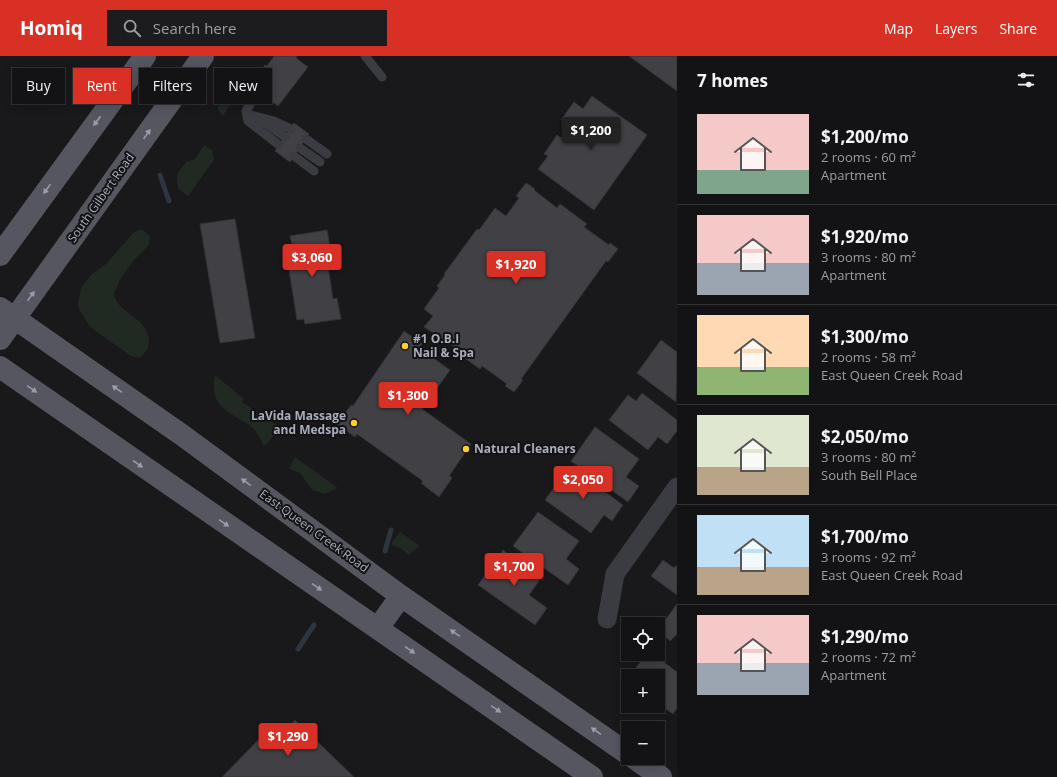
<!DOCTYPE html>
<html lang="en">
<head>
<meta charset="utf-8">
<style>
	body { margin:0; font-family:"Open Sans",sans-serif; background:#1c1b1d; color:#f1f3f6; height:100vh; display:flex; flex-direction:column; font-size:15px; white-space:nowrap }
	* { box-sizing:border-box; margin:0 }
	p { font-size:13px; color:#9d9ea0 }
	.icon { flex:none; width:22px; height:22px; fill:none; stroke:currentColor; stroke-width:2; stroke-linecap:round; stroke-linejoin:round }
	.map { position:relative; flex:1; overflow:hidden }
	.details { display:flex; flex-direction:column; background:#131214; width:380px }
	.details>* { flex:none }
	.guide { position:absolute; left:12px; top:12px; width:380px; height:36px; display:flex; gap:8px }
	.controls { position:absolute; left:621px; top:561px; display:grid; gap:8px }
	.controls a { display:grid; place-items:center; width:44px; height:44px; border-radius:0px; background:#131214; box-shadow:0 2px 10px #0003,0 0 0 1px #323234; font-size:20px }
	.price { position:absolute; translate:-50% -34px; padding:0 9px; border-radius:4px; background:#d93025; color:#fff; font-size:13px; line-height:26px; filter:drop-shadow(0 1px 2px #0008) }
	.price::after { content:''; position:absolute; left:50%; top:24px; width:12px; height:9px; margin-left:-6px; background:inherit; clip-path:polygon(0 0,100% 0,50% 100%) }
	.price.active { background:#222; color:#fff }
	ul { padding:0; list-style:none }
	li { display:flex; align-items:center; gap:12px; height:100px; padding:0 20px }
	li+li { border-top:1px solid #323234 }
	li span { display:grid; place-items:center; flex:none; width:112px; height:80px; border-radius:0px; color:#555 }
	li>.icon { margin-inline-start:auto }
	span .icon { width:48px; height:48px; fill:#fffc; stroke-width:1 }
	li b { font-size:17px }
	h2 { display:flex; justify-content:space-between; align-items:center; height:48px; padding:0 20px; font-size:17px }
	.chip { padding:0 14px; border-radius:0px; background:#131214; box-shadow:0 2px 10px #0003,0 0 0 1px #323234; font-size:14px; line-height:36px }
	.chip.active { background:#d93025; color:#fff }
	header { display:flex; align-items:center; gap:24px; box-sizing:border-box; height:56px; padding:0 20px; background:#d93025; color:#fff }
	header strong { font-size:19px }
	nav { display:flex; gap:22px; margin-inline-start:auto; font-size:14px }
	.search { width:280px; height:36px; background:#1c1b1d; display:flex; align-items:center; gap:10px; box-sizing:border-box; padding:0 14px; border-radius:0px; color:#9d9ea0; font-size:15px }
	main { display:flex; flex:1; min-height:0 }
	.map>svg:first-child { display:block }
	.green { fill:#202922 }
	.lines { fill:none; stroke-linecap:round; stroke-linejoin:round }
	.stream { stroke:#2d3540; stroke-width:5 }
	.building { fill:#404045; stroke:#333237 }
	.service { stroke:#3b3b42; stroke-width:9 }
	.minor { stroke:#3b3b42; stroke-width:19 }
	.primary { stroke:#55565f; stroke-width:22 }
	.oneway { fill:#999ca9 }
	.poi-dot { fill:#fcd02f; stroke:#131316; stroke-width:1.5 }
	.labels { text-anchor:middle; stroke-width:4; stroke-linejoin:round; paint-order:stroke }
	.street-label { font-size:12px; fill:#aaadbb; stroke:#131316 }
	.poi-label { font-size:12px; font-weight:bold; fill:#aaadbb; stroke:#131316; text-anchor:start }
</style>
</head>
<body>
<header>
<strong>Homiq</strong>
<div class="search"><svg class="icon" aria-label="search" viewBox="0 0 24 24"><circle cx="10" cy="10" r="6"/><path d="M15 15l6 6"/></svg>Search here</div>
<nav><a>Map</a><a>Layers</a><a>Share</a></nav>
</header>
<main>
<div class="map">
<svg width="677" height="721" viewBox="0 0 677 721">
	<rect width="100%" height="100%" fill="#19181b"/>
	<!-- green -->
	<path class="green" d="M 231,25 L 244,25 L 223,60 L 217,53 L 226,38 L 226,30 Z
		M 204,89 L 212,94 L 214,104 L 188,140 L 178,133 L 177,118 L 186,106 L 195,103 Z
		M 139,174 L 143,174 L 150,180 L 149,189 L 133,205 L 120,224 L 114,237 C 117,261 155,260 148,293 L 140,302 L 131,300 L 90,271 L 79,253 L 78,247 L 81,232 L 91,219 L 107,207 L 134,176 Z
		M 215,319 L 244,343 L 242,346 L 277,369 L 277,375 L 266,389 L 263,389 C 260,382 256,374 249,369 C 228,355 209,351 215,319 Z
		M 295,401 L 338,432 L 325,438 L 312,434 L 300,417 L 289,413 Z
		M 400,476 L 420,490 L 409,499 L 400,492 L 391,489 L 394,483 Z"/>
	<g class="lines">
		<!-- stream -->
		<path class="stream" d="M 160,119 L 169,145
			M 385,495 L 391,474
			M 298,593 L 314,569"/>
	</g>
	<!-- building -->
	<path class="building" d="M 274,0 L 297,0 L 296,2 L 308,11 L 278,50 L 267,42 L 265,44 L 249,33 L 265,9 L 267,10 Z
		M 629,0 L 677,0 L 677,35 Z
		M 592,40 L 647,79 L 594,154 L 538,113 L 548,100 L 544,98 L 557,79 L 561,82 L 570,70 L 561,64 L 574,46 L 583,53 Z
		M 294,67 L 309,78 L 290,106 L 275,95 Z
		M 526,127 L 535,133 L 534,134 L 557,152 L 560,148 L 587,168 L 584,171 L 609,189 L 610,187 L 618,193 L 608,206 L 606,205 L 521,323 L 523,324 L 514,336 L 505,330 L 507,328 L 482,310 L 480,313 L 455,295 L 457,292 L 424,271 L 433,260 L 424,253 L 439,232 L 437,230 L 445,219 L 444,218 L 477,173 L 479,174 L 495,152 L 506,160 L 519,142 L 516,140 Z
		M 235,163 L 255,282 L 220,287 L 200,168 Z
		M 327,174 L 331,196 L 326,197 L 333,243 L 337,242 L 341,263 L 305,268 L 304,263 L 297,264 L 285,189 L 292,188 L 290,180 Z
		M 404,275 L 422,288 L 419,292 L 450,314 L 422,353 L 471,388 L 449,420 L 452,422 L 439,441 L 421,427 L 423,425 L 357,378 L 355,381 L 337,368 L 351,349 L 353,350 Z
		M 661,284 L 677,296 L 676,346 L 637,317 Z
		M 642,337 L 677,364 L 677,375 L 667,388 L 658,381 L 648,394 L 609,364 L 628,339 L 636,345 Z
		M 595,371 L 639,403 L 626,421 L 639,430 L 628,446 L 571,405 Z
		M 570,410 L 623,449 L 612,465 L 604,459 L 591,477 L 545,444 Z
		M 538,456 L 579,485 L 566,503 L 579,513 L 568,529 L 513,490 Z
		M 503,494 L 541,522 L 529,539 L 547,552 L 535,569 L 478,529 Z
		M 663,504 L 674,512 L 677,509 L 677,539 L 651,520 Z
		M 677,548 L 677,578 L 670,585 L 658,574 Z
		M 646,598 L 653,598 L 677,616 L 677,652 L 673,658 L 658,647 L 658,620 L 630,620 Z
		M 295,664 L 354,721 L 222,721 L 268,674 L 272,678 L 283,667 L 288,672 Z"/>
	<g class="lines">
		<!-- service -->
		<path class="service" d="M 365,0 L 382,21
			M 257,38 L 246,55 L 248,65 L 279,89
			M 247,58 L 274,65 L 291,73
			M 260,63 L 285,81
			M 306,83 L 327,98
			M 300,92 L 320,106
			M 294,100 L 314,115"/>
		<!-- minor -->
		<path class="minor" d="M 607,563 L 615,518 L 677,431"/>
		<!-- primary -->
		<path class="primary" d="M 0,199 L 145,0
			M 0,252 L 182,379 L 401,540 L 628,698
			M 0,283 L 203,0
			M 0,311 L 592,721
			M 378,572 L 401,540
			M 634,702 L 661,721"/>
	</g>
	<!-- one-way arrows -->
	<defs><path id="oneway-solid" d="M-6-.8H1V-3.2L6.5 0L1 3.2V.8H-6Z"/></defs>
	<g class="oneway">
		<use href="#oneway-solid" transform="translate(97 65) rotate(127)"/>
		<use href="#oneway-solid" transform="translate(147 78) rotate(-55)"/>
		<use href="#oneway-solid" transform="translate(47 133) rotate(126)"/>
		<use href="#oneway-solid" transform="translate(31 240) rotate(-54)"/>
		<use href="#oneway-solid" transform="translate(32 333) rotate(35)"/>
		<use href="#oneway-solid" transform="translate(117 333) rotate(-145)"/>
		<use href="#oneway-solid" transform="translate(138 408) rotate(35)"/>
		<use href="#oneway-solid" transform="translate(246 426) rotate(-144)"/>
		<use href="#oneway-solid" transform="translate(224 467) rotate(34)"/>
		<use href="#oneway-solid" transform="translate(317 531) rotate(34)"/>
		<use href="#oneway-solid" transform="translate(455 577) rotate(-145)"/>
		<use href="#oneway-solid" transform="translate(410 594) rotate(34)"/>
		<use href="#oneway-solid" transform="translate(496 653) rotate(35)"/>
		<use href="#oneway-solid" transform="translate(596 675) rotate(-145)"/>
	</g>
	<!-- markers -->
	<g class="poi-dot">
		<circle cx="405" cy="290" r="4"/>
		<circle cx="354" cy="367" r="4"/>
		<circle cx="466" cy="393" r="4"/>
	</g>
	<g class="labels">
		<!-- street labels -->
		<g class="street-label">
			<text transform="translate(101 142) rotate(-55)" y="4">South Gilbert Road</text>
			<text transform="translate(314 475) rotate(36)" y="4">East Queen Creek Road</text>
		</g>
		<!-- poi labels -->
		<g class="poi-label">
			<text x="413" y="287">#1 O.B.I<tspan x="413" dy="14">Nail &amp; Spa</tspan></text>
			<text x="346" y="364" text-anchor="end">LaVida Massage<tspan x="346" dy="14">and Medspa</tspan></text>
			<text x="474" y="397">Natural Cleaners</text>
		</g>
	</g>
</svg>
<div class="controls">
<a><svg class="icon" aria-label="locate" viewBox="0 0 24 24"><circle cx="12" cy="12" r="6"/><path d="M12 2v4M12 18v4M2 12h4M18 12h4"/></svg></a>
<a>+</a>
<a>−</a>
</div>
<b class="price active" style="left:591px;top:95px">$1,200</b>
<b class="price" style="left:312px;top:222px">$3,060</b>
<b class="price" style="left:516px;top:229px">$1,920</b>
<b class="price" style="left:408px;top:360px">$1,300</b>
<b class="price" style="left:583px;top:444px">$2,050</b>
<b class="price" style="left:514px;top:531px">$1,700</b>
<b class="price" style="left:288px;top:701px">$1,290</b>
<div class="guide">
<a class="chip">Buy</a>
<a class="chip active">Rent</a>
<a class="chip">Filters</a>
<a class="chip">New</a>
</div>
</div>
<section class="details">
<h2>7 homes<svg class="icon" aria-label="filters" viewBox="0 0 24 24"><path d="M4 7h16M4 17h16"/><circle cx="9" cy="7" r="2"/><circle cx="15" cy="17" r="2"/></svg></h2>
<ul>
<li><span style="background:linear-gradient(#f6c9c9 70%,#7fa58c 0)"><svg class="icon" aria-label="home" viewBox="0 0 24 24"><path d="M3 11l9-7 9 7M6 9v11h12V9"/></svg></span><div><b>$1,200/mo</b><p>2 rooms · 60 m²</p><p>Apartment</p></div></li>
<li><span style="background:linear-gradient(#f6c9c9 60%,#9aa5b1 0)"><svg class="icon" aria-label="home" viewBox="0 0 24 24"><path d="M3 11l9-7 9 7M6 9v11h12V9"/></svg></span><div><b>$1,920/mo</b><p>3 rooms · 80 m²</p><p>Apartment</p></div></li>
<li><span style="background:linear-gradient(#ffd9b3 65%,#8fb573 0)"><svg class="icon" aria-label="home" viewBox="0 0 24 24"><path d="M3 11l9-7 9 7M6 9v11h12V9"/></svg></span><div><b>$1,300/mo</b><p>2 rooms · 58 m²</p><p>East Queen Creek Road</p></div></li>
<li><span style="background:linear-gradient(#dfe7d0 65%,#b9a48a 0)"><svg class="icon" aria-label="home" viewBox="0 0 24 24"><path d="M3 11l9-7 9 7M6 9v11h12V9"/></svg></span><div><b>$2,050/mo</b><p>3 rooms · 80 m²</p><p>South Bell Place</p></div></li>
<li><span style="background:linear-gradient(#bfe0f5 65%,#b9a48a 0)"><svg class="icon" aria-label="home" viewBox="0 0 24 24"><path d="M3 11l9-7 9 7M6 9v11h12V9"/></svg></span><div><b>$1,700/mo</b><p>3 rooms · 92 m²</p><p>East Queen Creek Road</p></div></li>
<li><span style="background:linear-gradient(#f6c9c9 60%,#9aa5b1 0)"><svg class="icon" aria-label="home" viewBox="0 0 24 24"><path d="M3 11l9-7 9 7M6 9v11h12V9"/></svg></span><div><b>$1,290/mo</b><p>2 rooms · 72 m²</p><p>Apartment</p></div></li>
</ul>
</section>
</main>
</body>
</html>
